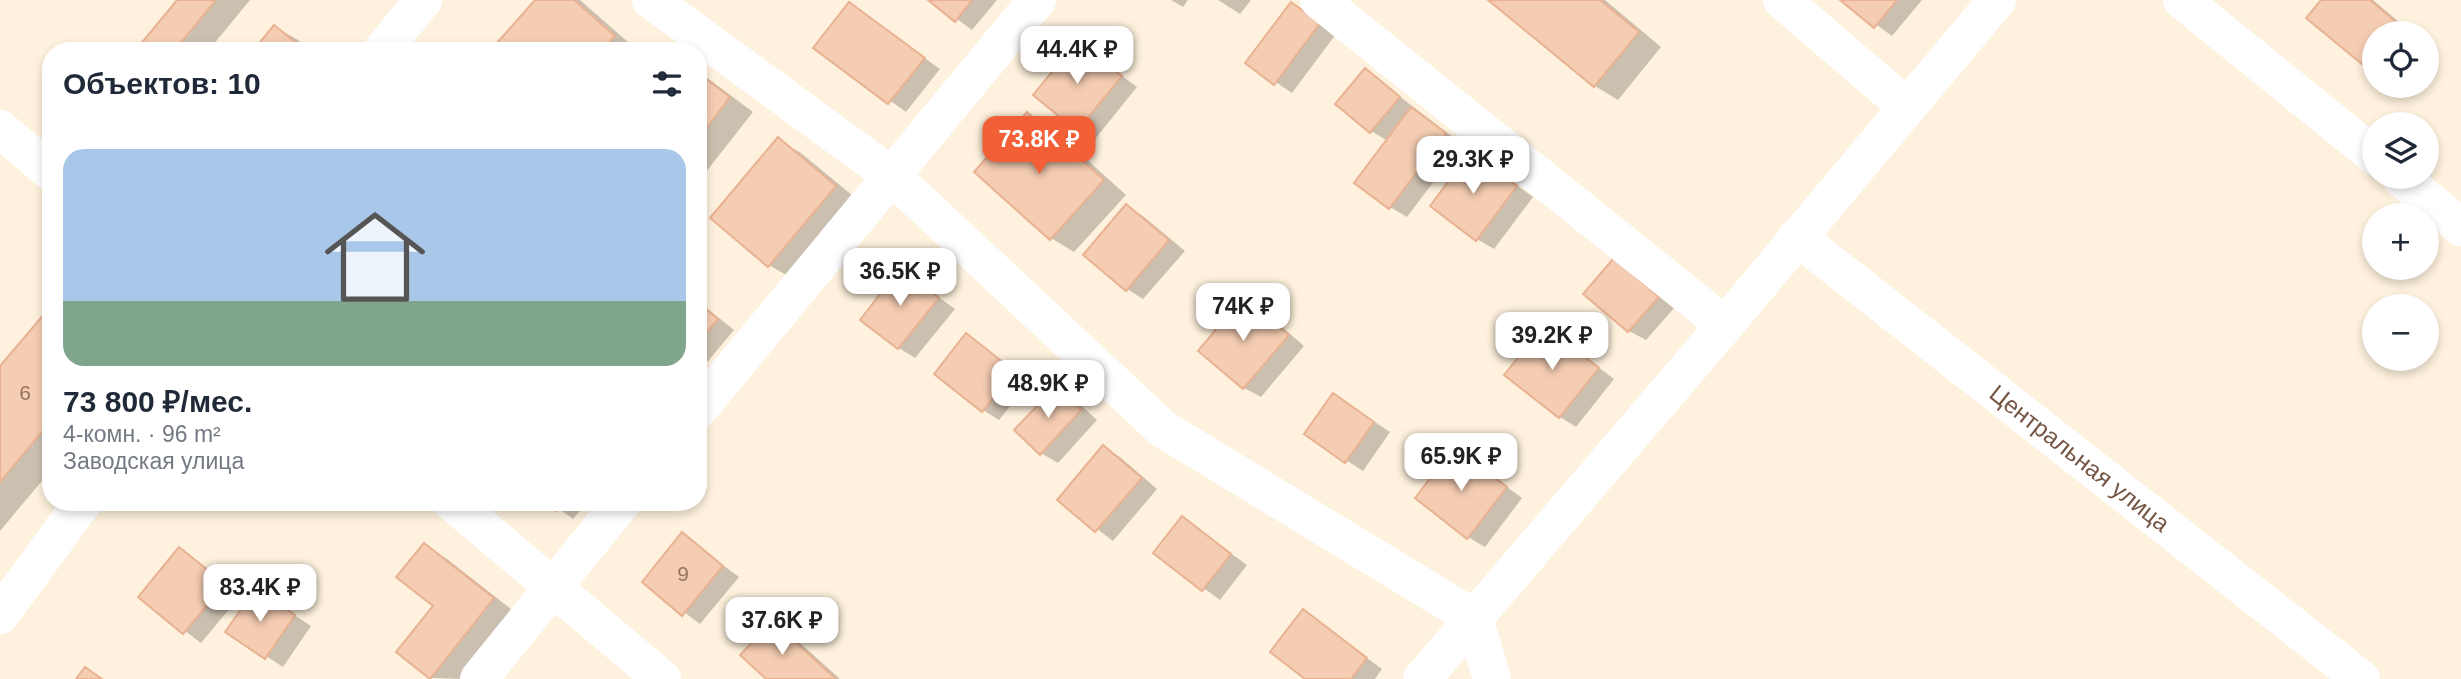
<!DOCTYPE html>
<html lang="ru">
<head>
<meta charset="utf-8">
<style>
	body { margin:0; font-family:Arial,sans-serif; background:#f6f6f7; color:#1f2937; height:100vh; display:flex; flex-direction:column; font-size:26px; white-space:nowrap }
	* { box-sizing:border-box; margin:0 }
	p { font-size:23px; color:#747a83 }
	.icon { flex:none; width:38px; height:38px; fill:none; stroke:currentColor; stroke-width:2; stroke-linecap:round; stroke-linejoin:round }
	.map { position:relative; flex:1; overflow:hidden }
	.drawer { position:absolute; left:42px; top:42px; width:665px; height:469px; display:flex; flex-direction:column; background:#fff; border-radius:28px; box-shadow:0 4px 10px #0003 }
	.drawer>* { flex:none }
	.fabs { position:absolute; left:2362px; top:21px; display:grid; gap:14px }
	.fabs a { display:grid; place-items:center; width:77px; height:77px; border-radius:50%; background:#fff; box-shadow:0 4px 10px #0003; font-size:35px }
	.price { position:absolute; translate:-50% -60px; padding:0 16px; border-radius:14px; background:#fff; color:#222; font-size:23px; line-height:46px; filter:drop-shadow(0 2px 4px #0008) }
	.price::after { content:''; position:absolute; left:50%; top:42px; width:21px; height:16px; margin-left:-10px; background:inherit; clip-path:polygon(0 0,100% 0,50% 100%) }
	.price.current { background:#f36037; color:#fff }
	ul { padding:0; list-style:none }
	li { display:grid; align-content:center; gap:14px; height:371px; padding:0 21px }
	li span { display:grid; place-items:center; height:217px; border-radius:21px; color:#555 }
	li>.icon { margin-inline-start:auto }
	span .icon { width:126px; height:126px; fill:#fffc; stroke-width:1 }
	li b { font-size:30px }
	h2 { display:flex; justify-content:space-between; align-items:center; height:84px; padding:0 21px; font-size:30px }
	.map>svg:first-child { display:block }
	.shadow { fill:#0003 }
	.building { fill:#f5cdb2; stroke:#e9b292; stroke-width:2 }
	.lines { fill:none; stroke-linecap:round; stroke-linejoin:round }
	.minor { stroke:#fff; stroke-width:38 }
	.labels { text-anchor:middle; stroke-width:5; stroke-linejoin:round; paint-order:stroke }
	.number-label { font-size:21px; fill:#957360 }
	.street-label { font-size:24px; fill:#755544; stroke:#fff4e5 }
</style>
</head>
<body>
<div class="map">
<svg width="2461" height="679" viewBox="0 0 2461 679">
	<rect width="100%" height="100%" fill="#fef1dd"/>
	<!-- shadow -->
	<path class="shadow" d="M 179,0 L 250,0 L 208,51 L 138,51 Z
		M 538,0 L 580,0 L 637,50 L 509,51 Z
		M 931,0 L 997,0 L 972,30 Z
		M 1171,0 L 1188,0 L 1183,7 Z
		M 1218,0 L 1251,0 L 1240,14 Z
		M 1490,0 L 1605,0 L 1661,47 L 1618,100 L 1595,86 Z
		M 1843,0 L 1922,0 L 1892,36 Z
		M 2324,0 L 2373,0 L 2412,33 L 2375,33 L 2375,70 L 2363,63 Z
		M 849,4 L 940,69 L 906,112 L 816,47 Z
		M 1291,4 L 1336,34 L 1292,93 L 1247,63 Z
		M 275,27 L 298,40 L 311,51 L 255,51 Z
		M 1078,43 L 1137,87 L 1095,139 L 1036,95 Z
		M 1365,70 L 1462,144 L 1407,217 L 1390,207 L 1388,141 L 1371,131 Z
		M 698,71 L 753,112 L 698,182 Z
		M 1028,114 L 1051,127 L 1126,195 L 1074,252 L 1051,238 Z
		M 778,140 L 801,153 L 858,200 L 793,279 L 769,265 Z
		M 1471,153 L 1533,197 L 1494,249 L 1477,239 Z
		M 1126,206 L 1143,216 L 1185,251 L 1143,299 L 1127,289 Z
		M 1614,260 L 1675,307 L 1646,340 L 1629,331 Z
		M 901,270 L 955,309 L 915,358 L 899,348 Z
		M 1243,299 L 1260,308 L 1304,346 L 1261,397 L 1244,388 L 1200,350 Z
		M 698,301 L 734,330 L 698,373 Z
		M 51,308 L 51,470 L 0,531 L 0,369 Z
		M 1545,327 L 1614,379 L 1576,427 L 1560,417 Z
		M 967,335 L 1029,382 L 999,420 L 983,410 Z
		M 1056,388 L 1073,398 L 1097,420 L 1058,463 L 1041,453 Z
		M 1334,395 L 1390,432 L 1363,471 L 1306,434 Z
		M 1103,447 L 1120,457 L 1157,489 L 1113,541 L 1059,500 Z
		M 1455,449 L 1522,498 L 1485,547 L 1468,537 Z
		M 309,502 L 325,502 L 321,509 Z
		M 549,502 L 588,502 L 573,519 Z
		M 1182,518 L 1247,565 L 1220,600 L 1156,553 Z
		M 683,535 L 739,577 L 700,624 L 644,582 Z
		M 424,545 L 447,559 L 516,613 L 464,679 L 431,678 L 435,606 Z
		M 180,549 L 241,595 L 201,643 L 140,597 Z
		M 256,590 L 311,626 L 283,667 L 228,631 Z
		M 1303,612 L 1382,669 L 1375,679 L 1308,679 Z
		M 772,623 L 789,633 L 840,679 L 768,679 Z"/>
	<!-- building -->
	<path class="building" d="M 177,0 L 216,0 L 174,51 L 135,51 Z
		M 535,0 L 574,0 L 615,36 L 602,51 L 506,51 L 497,43 Z
		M 928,0 L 972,0 L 955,22 Z
		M 1488,0 L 1600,0 L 1639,32 L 1594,87 Z
		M 1840,0 L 1897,0 L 1874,28 Z
		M 2321,0 L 2370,0 L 2397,23 L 2388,33 L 2375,33 L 2375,49 L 2362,64 L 2306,18 Z
		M 849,2 L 925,58 L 888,104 L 813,48 Z
		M 1291,2 L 1320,23 L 1274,85 L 1245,63 Z
		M 274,25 L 306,51 L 253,51 Z
		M 1077,41 L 1122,76 L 1077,131 L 1033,95 Z
		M 1365,68 L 1400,97 L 1370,133 L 1335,104 Z
		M 698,73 L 730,97 L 698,139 Z
		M 1411,107 L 1446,133 L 1389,209 L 1354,183 Z
		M 1027,112 L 1104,180 L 1050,240 L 974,172 Z
		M 778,137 L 836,186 L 768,267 L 710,218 Z
		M 1471,151 L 1517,186 L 1476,241 L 1430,206 Z
		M 1126,204 L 1169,240 L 1126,291 L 1083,255 Z
		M 1614,258 L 1659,297 L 1628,332 L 1583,294 Z
		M 901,267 L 939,298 L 898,349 L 860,320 Z
		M 1243,297 L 1289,335 L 1243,389 L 1198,351 Z
		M 698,303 L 718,319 L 698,343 Z
		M 51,306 L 51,421 L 0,482 L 0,366 Z
		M 1544,325 L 1599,368 L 1559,418 L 1504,375 Z
		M 966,333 L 1014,371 L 982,412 L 934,374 Z
		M 1056,386 L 1081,410 L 1040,455 L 1014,430 Z
		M 1333,393 L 1374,422 L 1345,463 L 1304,434 Z
		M 1103,445 L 1142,478 L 1095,532 L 1057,500 Z
		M 1454,447 L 1507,487 L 1467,539 L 1415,498 Z
		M 546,502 L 563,502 L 556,511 Z
		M 1182,516 L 1231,554 L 1202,591 L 1153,553 Z
		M 682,532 L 723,566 L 682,616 L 642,582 Z
		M 424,543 L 494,598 L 430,679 L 396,652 L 433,606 L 396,577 Z
		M 179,547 L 225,584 L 183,634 L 138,597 Z
		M 256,588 L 295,615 L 265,659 L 225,632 Z
		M 1303,609 L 1367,658 L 1351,679 L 1305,679 L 1270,652 Z
		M 772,621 L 836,679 L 766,679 L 740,655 Z
		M 85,667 L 102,679 L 76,679 Z"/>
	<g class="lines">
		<!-- minor -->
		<g class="minor">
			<path d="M 651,0 L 892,176 L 1163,429 L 1474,618 L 1492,679"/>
			<path d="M 1319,0 L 1725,325"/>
			<path d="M 1782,0 L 1907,107"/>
			<path d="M 2182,0 L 2375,156"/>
			<path d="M 382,51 L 423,0"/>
			<path d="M 0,129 L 51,172"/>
			<path d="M 2400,177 L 2461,227"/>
			<path id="s1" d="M 1797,237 L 2361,679"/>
			<path d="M 698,410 L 1037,0"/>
			<path d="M 452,502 L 662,679"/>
			<path d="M 0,615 L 83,502"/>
			<path d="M 479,679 L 622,502"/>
			<path d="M 1422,679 L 1725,325 L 1997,0"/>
		</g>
	</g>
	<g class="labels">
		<!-- number labels -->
		<g class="number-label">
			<text x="25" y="400">6</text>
			<text x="683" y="581">9</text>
		</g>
		<!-- street labels -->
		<g class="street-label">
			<text dy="8" stroke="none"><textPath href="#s1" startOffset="359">Центральная улица</textPath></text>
		</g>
	</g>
</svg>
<div class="fabs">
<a><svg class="icon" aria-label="locate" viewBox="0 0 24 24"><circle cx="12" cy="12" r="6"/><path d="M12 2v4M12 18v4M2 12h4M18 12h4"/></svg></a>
<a><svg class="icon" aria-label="layers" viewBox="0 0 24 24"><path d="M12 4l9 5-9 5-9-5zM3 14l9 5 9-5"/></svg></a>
<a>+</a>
<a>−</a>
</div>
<b class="price" style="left:1077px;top:86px">44.4K ₽</b>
<b class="price current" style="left:1039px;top:176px">73.8K ₽</b>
<b class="price" style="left:1473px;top:196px">29.3K ₽</b>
<b class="price" style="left:900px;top:308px">36.5K ₽</b>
<b class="price" style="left:1243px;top:343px">74K ₽</b>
<b class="price" style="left:1552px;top:372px">39.2K ₽</b>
<b class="price" style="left:1048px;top:420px">48.9K ₽</b>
<b class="price" style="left:1461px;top:493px">65.9K ₽</b>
<b class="price" style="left:260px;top:624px">83.4K ₽</b>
<b class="price" style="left:782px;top:657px">37.6K ₽</b>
<section class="drawer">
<h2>Объектов: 10<svg class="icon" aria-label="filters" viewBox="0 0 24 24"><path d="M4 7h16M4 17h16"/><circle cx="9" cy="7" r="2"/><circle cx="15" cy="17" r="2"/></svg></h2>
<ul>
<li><span style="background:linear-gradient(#a9c7e8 70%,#7fa58c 0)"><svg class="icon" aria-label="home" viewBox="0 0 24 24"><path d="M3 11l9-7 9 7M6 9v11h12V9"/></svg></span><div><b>73 800 ₽/мес.</b><p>4-комн. · 96 m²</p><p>Заводская улица</p></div></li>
</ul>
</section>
</div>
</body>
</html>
